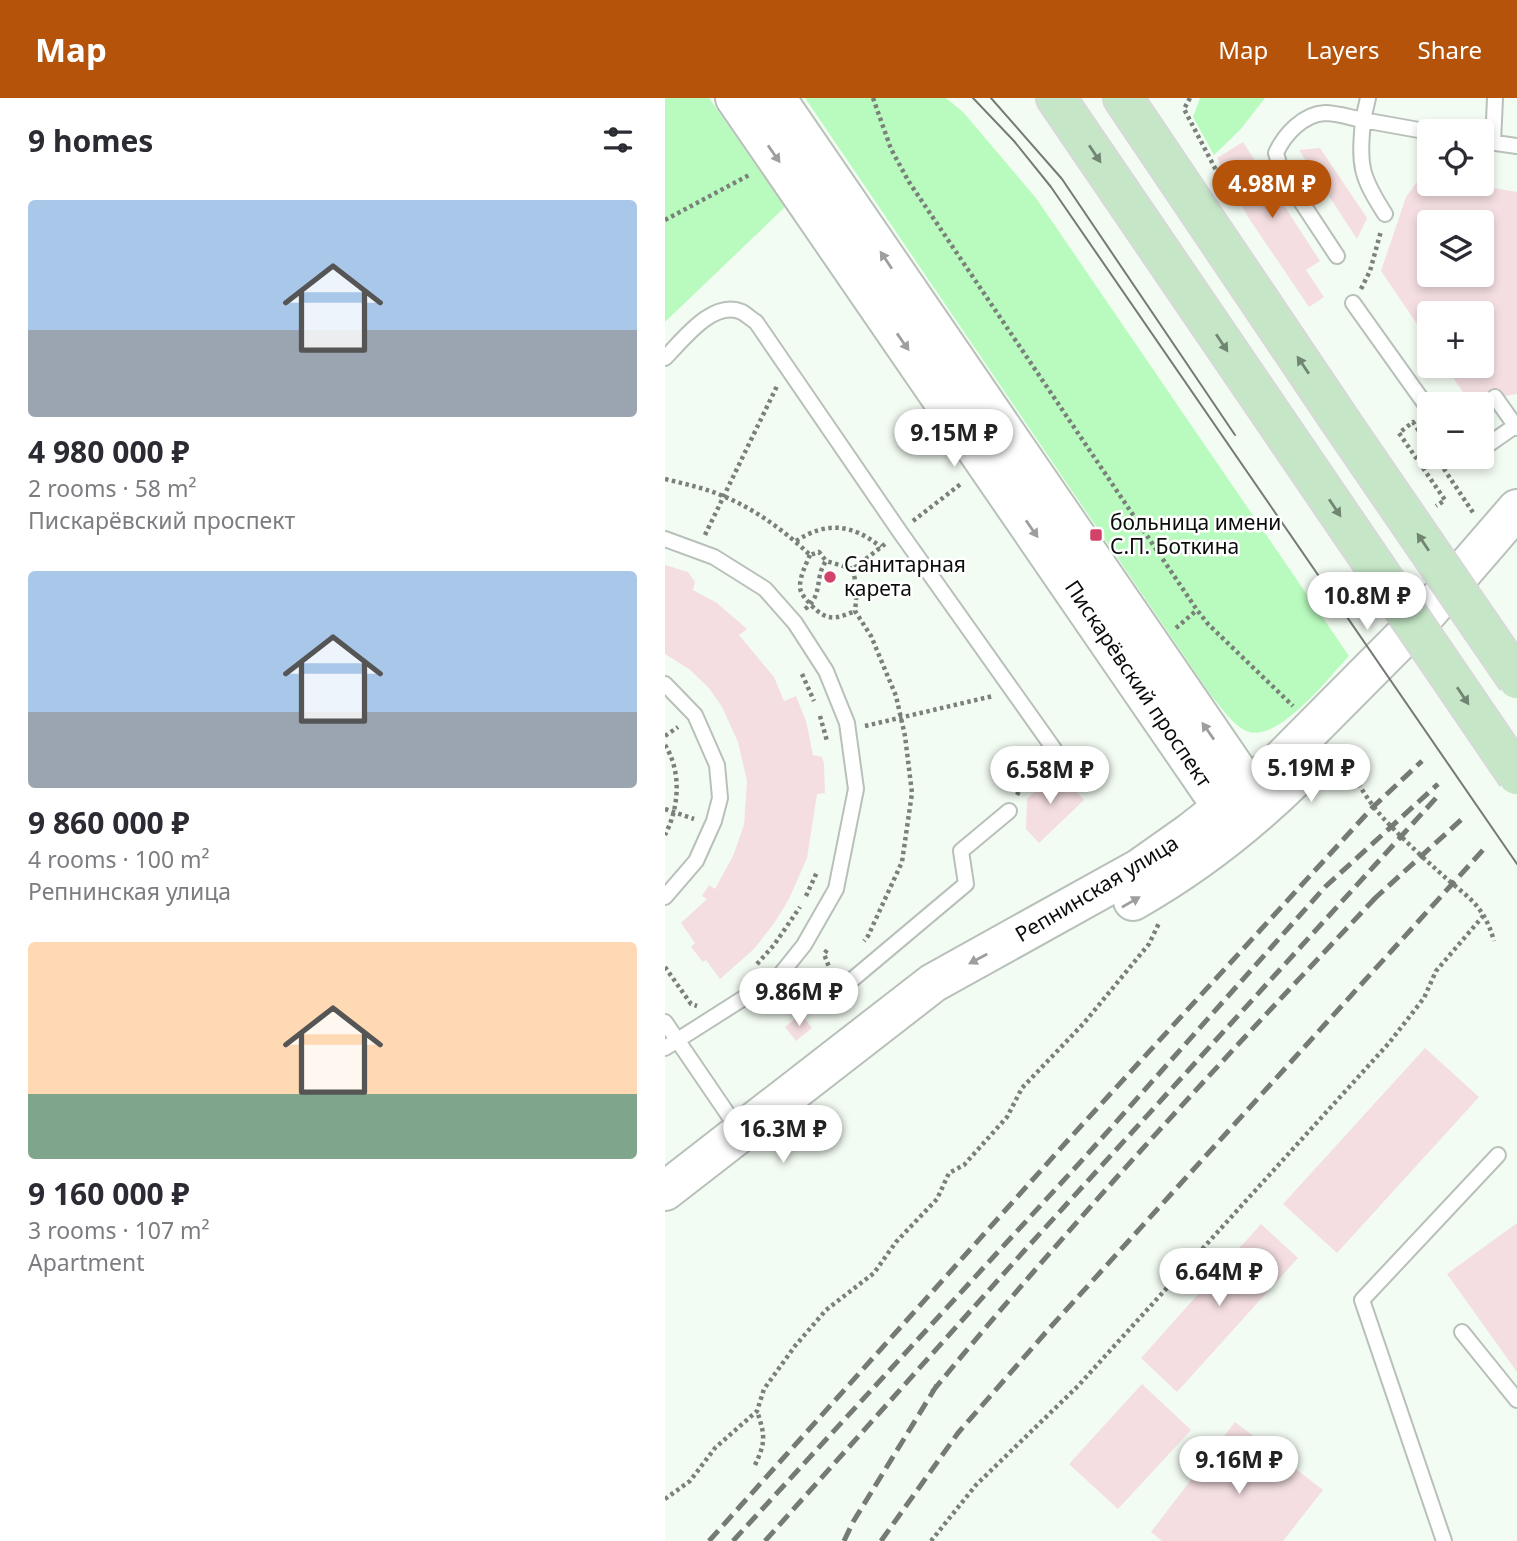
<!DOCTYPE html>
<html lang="en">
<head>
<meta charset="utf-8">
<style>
	body { margin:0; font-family:"Noto Sans",sans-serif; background:#f2f2f3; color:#2b2b33; height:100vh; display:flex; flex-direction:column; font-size:26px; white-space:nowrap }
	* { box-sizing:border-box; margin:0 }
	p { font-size:23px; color:#7c7c81 }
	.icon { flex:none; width:38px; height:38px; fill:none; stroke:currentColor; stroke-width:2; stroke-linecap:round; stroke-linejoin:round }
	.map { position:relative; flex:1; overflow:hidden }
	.sheet { display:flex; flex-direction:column; background:#fff; width:665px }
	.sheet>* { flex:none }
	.buttons { position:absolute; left:752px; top:21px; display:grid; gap:14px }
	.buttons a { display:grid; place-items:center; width:77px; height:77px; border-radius:7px; background:#fff; box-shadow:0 4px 10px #0003; font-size:35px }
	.price { position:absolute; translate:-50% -60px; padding:0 16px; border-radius:24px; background:#fff; color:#222; font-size:23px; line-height:46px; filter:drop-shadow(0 2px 4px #0008) }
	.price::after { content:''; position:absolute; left:50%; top:42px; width:21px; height:16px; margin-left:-10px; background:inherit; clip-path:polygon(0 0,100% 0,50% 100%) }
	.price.active { background:#b45309; color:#fff }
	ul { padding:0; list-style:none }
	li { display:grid; align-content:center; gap:14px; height:371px; padding:0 28px }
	li span { display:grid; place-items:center; height:217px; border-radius:7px; color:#555 }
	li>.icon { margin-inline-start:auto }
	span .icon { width:126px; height:126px; fill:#fffc; stroke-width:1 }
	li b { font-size:30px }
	h2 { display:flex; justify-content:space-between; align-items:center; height:84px; padding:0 28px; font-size:30px }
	header { display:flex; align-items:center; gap:42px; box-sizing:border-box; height:98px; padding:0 35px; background:#b45309; color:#fff }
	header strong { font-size:33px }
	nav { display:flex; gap:38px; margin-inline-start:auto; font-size:24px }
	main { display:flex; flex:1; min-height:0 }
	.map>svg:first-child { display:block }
	.green { fill:#b9fbbe }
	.building { fill:#f4dee1; fill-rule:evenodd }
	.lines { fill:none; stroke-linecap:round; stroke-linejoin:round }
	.lane-casing { stroke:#b8c1b9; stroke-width:18 }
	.secondary-casing { stroke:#b8c1b9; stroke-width:42 }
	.primary-casing { stroke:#d8d8d8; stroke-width:42 }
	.path { stroke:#7a807a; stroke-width:4.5; stroke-dasharray:3.5 3.5; stroke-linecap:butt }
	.lane { stroke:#fff; stroke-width:14 }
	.secondary { stroke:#fff; stroke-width:38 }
	.primary { stroke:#c5e7c7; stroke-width:38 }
	.tram { stroke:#757a75; stroke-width:2 }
	.rail { stroke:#757a75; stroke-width:5; stroke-dasharray:14 7; stroke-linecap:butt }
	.primary-bridge-casing { stroke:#d8d8d8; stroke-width:42; stroke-linecap:butt }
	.primary-bridge { stroke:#c5e7c7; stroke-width:38 }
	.oneway { fill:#9d9e9d }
	.oneway2 { fill:#718572 }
	.poi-dot { fill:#d24369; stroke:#fff; stroke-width:2.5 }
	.labels { text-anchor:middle; stroke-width:5; stroke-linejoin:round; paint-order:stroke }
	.poi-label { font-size:21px; fill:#0a0d0a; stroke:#fff; text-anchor:start }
	.street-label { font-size:21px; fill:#0a0d0a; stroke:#fff }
</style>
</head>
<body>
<header>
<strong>Map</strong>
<nav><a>Map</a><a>Layers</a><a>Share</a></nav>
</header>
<main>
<section class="sheet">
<h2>9 homes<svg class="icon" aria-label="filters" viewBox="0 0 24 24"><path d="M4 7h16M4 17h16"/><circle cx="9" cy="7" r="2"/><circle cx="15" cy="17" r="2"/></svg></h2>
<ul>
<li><span style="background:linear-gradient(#a9c7e8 60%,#9aa5b1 0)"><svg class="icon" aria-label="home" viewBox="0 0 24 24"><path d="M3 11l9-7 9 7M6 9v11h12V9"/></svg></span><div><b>4 980 000 ₽</b><p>2 rooms · 58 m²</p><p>Пискарёвский проспект</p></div></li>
<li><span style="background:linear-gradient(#a9c7e8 65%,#9aa5b1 0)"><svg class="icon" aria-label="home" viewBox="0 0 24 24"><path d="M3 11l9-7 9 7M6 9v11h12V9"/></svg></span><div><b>9 860 000 ₽</b><p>4 rooms · 100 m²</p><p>Репнинская улица</p></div></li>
<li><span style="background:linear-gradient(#ffd9b3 70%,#7fa58c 0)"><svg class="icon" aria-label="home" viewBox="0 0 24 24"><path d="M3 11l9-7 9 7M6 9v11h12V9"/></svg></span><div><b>9 160 000 ₽</b><p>3 rooms · 107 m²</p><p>Apartment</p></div></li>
</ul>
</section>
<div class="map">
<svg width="852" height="1443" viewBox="0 0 852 1443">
	<rect width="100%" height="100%" fill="#f3fcf3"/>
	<!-- green -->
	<path class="green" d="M 0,0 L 44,0 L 120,109 L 0,224 Z
		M 140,0 L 281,0 L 298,14 L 371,100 L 684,558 C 665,578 615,643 584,634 C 569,629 555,608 545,596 Z
		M 535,0 L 600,0 L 575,32 L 549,57 L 528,19 Z"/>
	<!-- building -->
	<path class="building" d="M 578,44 L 655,163 L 641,172 L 659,199 L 644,209 L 583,119 L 552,60 Z
		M 655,50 L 702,120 L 692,141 L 634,52 Z
		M 765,78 L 765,86 L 805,86 L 852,94 L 852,296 L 805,304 L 780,268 L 817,268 L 817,215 L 765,215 L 765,245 L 716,173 L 741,99 L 755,80 ZM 765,124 L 817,124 L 817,177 L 765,177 Z
		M 0,467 L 23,474 L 30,484 L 28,492 L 52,505 L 82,531 L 74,537 L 109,579 L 119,603 L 131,598 L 141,623 L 148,657 L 157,659 L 159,666 L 160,695 L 152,696 L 142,760 L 124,801 L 110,824 L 89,851 L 55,881 L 41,862 L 38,864 L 26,849 L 30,845 L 16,825 L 42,801 L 37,798 L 44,787 L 50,791 L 68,758 L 79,727 L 82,683 L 73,644 L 57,609 L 44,590 L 24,571 L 0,556 Z
		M 392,672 L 419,702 L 374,745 L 361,731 L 362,701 Z
		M 136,916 L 147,930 L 131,943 L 120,929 Z
		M 760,950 L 814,999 L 672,1155 L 618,1106 Z
		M 852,1125 L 852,1274 L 782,1176 Z
		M 596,1126 L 633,1160 L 512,1294 L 476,1260 Z
		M 477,1286 L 526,1332 L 453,1411 L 404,1366 Z
		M 570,1324 L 658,1392 L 618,1443 L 497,1443 L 486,1434 Z"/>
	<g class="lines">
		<!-- lane casing -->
		<g class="lane-casing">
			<path id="lane" d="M 817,43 L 852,48
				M 828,45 L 830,0
				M 720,116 C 695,77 694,68 698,22 L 765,34
				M 672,158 L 616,73 L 611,55 C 619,37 638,16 660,15 C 672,15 687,20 698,22 L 703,0
				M 688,205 L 765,313
				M 0,260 C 18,242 48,201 77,214 C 82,217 86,221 91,224 L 235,434 L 389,651
				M 830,299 L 852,330
				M 817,351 L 850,328
				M 0,441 L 49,459 L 100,491 L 130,525 L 161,573 L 182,625 L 191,691 L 171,791 L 139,847 L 115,877
				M 0,586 L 30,617 L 52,667 L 55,700 L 49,723 L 31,763 L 0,799
				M 0,924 L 75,1034
				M 0,950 L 115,877 L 132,887 L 176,891 L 301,786 L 296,753 L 344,713
				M 797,1234 L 852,1302
				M 779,1443 L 697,1202 L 833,1057"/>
		</g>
		<!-- secondary casing -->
		<g class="secondary-casing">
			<path id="secondary" d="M 70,0 L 557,709 L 578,719
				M 111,0 L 583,689 L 585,713
				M 468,803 C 528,769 581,728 631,679
				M 0,1093 L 268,885 L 475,770 L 526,734 L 612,666 L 762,515 L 852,411"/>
		</g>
		<!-- primary casing -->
		<g class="primary-casing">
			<path id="primary" d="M 391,0 L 632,354
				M 458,0 L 676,324"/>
		</g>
		<!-- path -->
		<path class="path" d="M 208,0 L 226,51 L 244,84 L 532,512 L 543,526 L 628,608
			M 525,0 L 519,11 L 563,95
			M 0,122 L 86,76
			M 696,191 L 705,173 L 716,133
			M 765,350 L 748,324 L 734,335 L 780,402 L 771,408
			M 771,359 L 809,416
			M 0,381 C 20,386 40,390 58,398 C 90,411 121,434 145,457 L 154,454 L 161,463
			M 248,423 L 297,385
			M 40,437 L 112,288
			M 131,443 C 162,423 187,426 216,449
			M 145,457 C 141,466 135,478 135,488 C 135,496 141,501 146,507 C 162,523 169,522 190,513
			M 188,471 L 192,493 L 190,513 L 206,538 L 231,598 L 240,638 L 247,695 L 237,764 L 203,838 L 199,843
			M 140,511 C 159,496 149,480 161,463 L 188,471 L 220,446
			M 511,530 L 532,512
			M 137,576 L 149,603
			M 155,618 L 162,643
			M 200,628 L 328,598
			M 0,638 L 13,629
			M 0,647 C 17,674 14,710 0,737
			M 682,668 C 694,686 704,705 719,721 C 736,739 755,757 773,773 C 801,799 818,804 829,843
			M 352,697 L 357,688 L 377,667
			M 0,711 L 29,721
			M 141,798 L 152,774
			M 162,852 L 159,856 L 164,869
			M 92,866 L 109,847 L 135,809
			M 0,869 L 26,906 L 32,908
			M 90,1367 C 101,1344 100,1337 92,1313
			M 0,1401 L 25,1383 L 50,1350 L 92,1313 L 99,1291 L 130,1248 L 161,1212 L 209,1175 L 231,1144 L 272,1101 L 284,1075 L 299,1067 L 342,1019 L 357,990 L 419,925 L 484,846 L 494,825
			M 266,1443 L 311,1387 L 413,1288 L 724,945 L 759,900 L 771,873 L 819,817"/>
		<!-- lane -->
		<use href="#lane" class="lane"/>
		<!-- secondary -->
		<use href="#secondary" class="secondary"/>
		<!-- primary -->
		<use href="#primary" class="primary"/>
		<!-- tram -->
		<path class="tram" d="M 308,0 L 349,43 L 386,89 L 852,766
			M 326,0 L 397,81 L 570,337"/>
		<!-- rail -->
		<path class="rail" d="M 708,802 L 797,721
			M 267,1294 C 409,1121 562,957 715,795
			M 44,1443 L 405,1040 L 708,709 L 757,663
			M 68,1443 L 420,1059 L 660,789 L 773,686
			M 100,1443 L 359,1153 L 771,700
			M 179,1443 L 188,1424 L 272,1287
			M 216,1443 L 293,1335 L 382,1233 L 818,752"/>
		<!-- primary-bridge casing -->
		<g class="primary-bridge-casing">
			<path id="primary-bridge" d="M 676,324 L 852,581
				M 632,354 L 852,677"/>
		</g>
		<!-- primary-bridge -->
		<use href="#primary-bridge" class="primary-bridge"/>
	</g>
	<!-- one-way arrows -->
	<defs><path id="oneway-solid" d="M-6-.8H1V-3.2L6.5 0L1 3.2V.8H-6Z" transform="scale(1.75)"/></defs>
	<g class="oneway">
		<use href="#oneway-solid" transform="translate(109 56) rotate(55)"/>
		<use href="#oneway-solid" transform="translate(221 162) rotate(-124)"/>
		<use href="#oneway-solid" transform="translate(238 244) rotate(55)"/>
		<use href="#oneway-solid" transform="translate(367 431) rotate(55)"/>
		<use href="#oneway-solid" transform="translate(543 633) rotate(-125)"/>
		<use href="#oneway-solid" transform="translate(466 804) rotate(-30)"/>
		<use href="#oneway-solid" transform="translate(313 861) rotate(152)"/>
	</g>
	<g class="oneway2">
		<use href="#oneway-solid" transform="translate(430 56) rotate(56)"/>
		<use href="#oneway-solid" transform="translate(557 245) rotate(56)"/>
		<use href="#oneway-solid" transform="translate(638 267) rotate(-124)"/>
		<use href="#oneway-solid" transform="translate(670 410) rotate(56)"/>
		<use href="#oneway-solid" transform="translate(758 444) rotate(-124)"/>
		<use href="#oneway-solid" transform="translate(798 598) rotate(56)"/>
	</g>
	<!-- markers -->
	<g class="poi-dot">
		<rect x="424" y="430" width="14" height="14" rx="3.5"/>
		<circle cx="165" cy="479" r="7"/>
	</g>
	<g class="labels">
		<!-- poi labels -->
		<g class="poi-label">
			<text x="445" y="432">больница имени<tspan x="445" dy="24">С.П. Боткина</tspan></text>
			<text x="179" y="474">Санитарная<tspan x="179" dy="24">карета</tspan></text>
		</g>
		<!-- street labels -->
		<g class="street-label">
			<text transform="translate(473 586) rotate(56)" y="7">Пискарёвский проспект</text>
			<text transform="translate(432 791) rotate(-31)" y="7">Репнинская улица</text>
		</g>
	</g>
</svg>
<div class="buttons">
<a><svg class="icon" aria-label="locate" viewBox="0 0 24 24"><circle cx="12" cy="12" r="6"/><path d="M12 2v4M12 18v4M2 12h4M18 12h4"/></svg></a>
<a><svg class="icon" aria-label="layers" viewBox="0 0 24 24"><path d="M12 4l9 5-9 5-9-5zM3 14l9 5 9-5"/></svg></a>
<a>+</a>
<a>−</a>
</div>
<b class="price active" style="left:607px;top:122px">4.98M ₽</b>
<b class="price" style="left:289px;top:371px">9.15M ₽</b>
<b class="price" style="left:702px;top:534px">10.8M ₽</b>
<b class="price" style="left:646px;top:706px">5.19M ₽</b>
<b class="price" style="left:385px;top:708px">6.58M ₽</b>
<b class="price" style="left:134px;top:930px">9.86M ₽</b>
<b class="price" style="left:118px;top:1067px">16.3M ₽</b>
<b class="price" style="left:554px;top:1210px">6.64M ₽</b>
<b class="price" style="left:574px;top:1398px">9.16M ₽</b>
</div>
</main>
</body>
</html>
